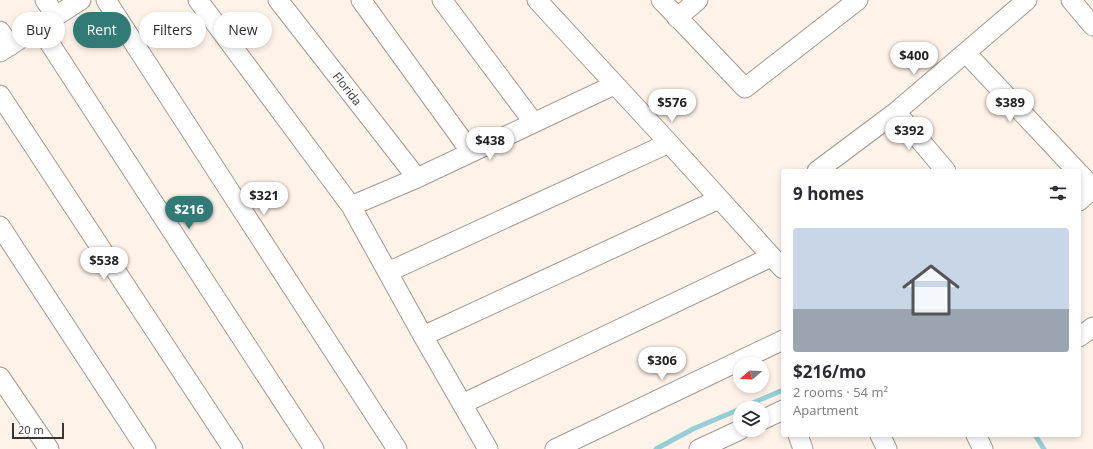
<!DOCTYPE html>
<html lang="en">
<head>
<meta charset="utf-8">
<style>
	body { margin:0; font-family:"Open Sans",sans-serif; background:#f2f2f3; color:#2b2b33; height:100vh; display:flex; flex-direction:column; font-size:15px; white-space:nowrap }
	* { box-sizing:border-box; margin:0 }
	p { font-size:13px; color:#7c7c81 }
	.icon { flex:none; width:22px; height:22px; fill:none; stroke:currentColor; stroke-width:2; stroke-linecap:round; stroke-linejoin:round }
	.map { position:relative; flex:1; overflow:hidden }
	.drawer { position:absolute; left:781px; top:169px; width:300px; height:268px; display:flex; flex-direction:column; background:#fff; border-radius:4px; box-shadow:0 2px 6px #0003 }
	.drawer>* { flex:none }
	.top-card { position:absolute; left:12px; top:12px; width:380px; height:36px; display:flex; gap:8px }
	.needle { width:26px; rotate:251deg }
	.buttons { position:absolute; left:733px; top:357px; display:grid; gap:8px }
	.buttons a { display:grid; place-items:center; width:36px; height:36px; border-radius:50%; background:#fff; box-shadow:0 2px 6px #0003; font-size:20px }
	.scale { position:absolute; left:12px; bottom:10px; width:52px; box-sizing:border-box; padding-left:4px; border:2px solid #3a3531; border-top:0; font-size:11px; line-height:14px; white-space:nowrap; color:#3a3531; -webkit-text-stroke:3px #fff; paint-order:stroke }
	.price { position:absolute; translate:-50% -34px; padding:0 9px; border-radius:14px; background:#fff; color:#222; font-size:13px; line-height:26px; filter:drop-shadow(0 1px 2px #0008) }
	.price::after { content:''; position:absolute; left:50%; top:24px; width:12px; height:9px; margin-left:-6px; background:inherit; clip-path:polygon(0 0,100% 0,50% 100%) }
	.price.on { background:#327a76; color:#fff }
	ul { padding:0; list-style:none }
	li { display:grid; align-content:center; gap:8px; height:212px; padding:0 12px }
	li span { display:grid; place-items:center; height:124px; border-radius:4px; color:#555 }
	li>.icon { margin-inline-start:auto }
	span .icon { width:72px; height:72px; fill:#fffc; stroke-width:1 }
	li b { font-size:17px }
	h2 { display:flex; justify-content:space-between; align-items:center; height:48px; padding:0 12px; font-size:17px }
	.chip { padding:0 14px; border-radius:18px; background:#fff; box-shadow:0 2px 6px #0003; font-size:14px; line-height:36px }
	.chip.on { background:#327a76; color:#fff }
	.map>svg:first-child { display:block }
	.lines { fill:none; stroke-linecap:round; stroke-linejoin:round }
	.stream { stroke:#95cfd5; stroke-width:5 }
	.minor-casing { stroke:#a3998f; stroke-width:21 }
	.minor { stroke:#fff; stroke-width:19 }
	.labels { text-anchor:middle; stroke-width:3; stroke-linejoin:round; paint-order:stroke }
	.street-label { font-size:12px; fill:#3a3531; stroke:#fff }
</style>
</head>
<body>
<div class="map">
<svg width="1093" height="449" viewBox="0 0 1093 449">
	<rect width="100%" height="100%" fill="#fff3e9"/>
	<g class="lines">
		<!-- stream -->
		<path class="stream" d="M 741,408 L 783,390
			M 1035,435 L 1044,449
			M 656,449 L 693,429 L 740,409"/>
		<!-- minor casing -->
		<g class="minor-casing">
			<path id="minor" d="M 45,0 L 56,16
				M 106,0 L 397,449
				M 198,0 L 351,206 L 423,336 L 488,449
				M 278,0 L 417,178
				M 361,0 L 471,152
				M 442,0 L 534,123
				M 537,0 L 669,143 L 783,269
				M 661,0 L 745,88 L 858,0
				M 1071,0 L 1093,26
				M 677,18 L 698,0
				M 39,27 L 314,449
				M 0,31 L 10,46
				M 0,52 L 81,0
				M 966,53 L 1077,171
				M 0,95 L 233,449
				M 896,112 L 946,171
				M 817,171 L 896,112 L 1027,0
				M 1079,173 L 1093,188
				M 1079,201 L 1093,189
				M 351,206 L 417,178 L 614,85
				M 0,226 L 146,449
				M 388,272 L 669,143
				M 423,336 L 719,199
				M 1079,337 L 1093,327
				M 0,377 L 49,449
				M 462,404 L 771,257
				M 762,420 L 783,410
				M 798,435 L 803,449
				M 880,435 L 887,449
				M 976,435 L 983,449
				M 555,449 L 783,340
				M 699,449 L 740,430"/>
		</g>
		<!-- minor -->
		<use href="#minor" class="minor"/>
	</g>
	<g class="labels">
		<!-- street labels -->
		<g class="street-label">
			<text transform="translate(347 89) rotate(52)" y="4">Florida</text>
		</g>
	</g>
</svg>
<div class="buttons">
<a><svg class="needle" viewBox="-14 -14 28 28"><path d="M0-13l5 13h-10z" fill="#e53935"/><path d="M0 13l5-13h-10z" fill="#7c7c81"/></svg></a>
<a><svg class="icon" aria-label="layers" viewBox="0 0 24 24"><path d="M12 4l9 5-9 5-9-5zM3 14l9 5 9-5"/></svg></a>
</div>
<div class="scale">20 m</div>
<b class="price" style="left:914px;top:76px">$400</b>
<b class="price" style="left:672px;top:123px">$576</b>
<b class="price" style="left:1010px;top:123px">$389</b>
<b class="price" style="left:909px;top:151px">$392</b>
<b class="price" style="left:490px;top:161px">$438</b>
<b class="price" style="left:264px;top:216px">$321</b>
<b class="price on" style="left:189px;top:230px">$216</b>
<b class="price" style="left:104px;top:281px">$538</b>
<b class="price" style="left:662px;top:381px">$306</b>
<div class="top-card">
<a class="chip">Buy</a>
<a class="chip on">Rent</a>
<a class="chip">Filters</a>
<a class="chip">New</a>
</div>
<section class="drawer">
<h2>9 homes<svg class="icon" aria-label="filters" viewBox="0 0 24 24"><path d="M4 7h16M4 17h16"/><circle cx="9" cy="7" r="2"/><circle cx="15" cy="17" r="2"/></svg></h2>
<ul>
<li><span style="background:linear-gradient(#c9d6e8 65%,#9aa5b1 0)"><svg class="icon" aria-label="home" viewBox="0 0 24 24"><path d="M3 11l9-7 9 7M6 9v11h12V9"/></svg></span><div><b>$216/mo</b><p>2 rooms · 54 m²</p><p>Apartment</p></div></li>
</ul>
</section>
</div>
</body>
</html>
